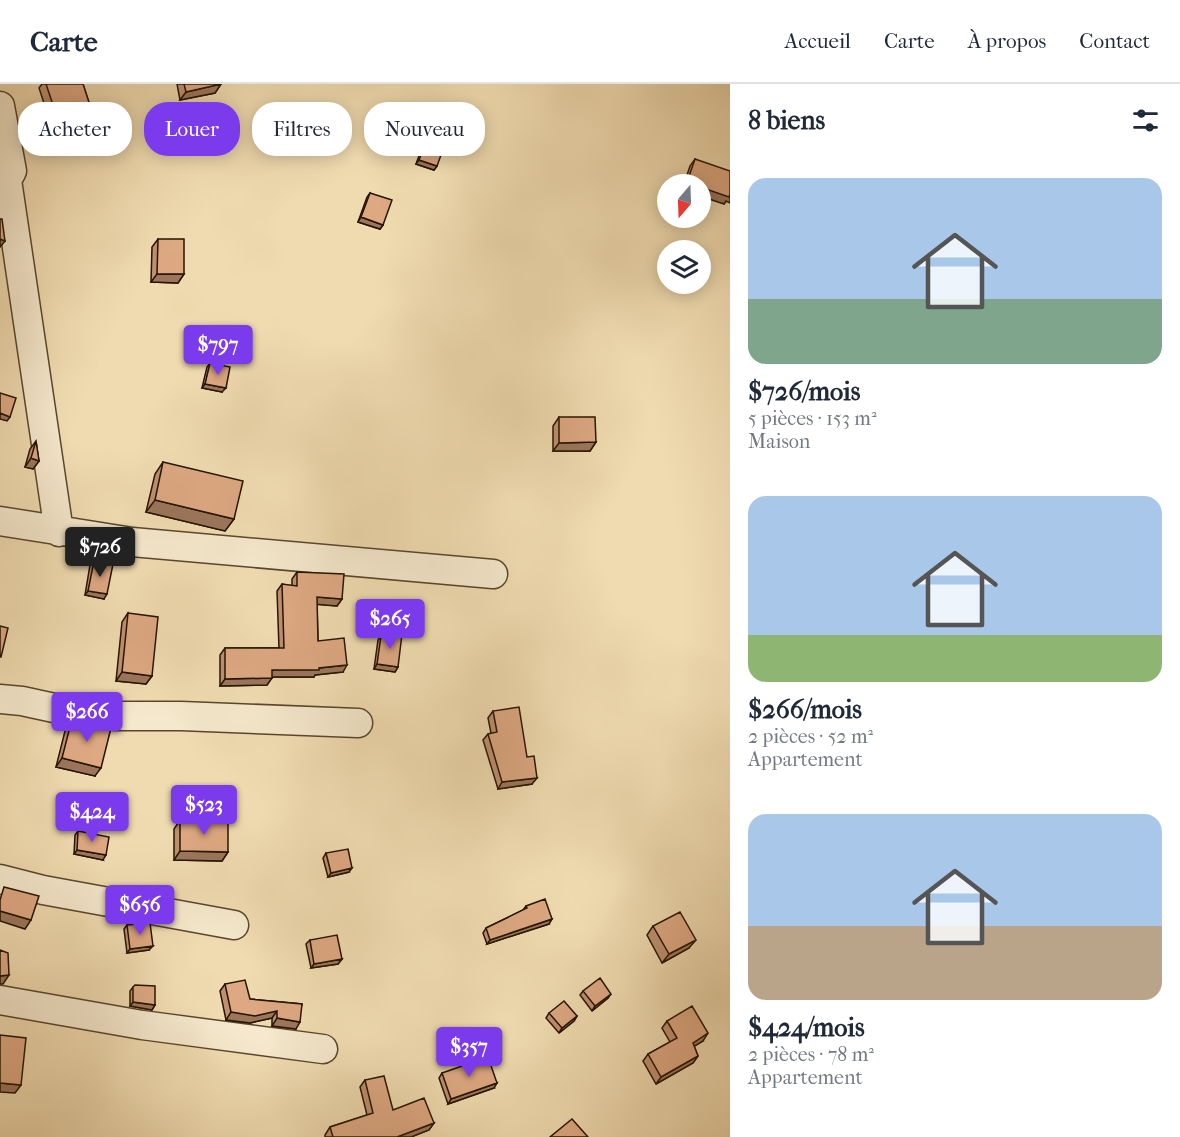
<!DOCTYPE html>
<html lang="fr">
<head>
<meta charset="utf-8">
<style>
	body { margin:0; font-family:"IM FELL French Canon",serif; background:#f2f2f3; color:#1f2937; height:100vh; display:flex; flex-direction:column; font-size:22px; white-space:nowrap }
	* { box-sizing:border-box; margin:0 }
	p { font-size:20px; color:#747a83 }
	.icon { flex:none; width:33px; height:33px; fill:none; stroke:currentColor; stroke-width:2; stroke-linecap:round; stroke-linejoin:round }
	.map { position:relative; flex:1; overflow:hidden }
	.panel { display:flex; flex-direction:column; background:#fff; width:450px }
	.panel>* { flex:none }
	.guide { position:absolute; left:18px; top:18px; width:570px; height:54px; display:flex; gap:12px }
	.needle { width:39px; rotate:199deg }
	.controls { position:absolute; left:657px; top:90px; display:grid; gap:12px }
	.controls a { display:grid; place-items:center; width:54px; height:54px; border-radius:50%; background:#fff; box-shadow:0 3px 15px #0003; font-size:30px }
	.price { position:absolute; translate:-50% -51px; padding:0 14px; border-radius:6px; background:#7c3aed; color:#fff; font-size:20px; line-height:39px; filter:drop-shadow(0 2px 3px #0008) }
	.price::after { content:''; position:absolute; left:50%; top:36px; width:18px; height:14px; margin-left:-9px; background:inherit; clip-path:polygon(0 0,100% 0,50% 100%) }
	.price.selected { background:#222; color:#fff }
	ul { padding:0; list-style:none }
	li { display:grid; align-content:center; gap:12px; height:318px; padding:0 18px }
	li span { display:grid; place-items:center; height:186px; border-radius:18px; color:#555 }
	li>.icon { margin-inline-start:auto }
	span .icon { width:108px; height:108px; fill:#fffc; stroke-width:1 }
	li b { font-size:26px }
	h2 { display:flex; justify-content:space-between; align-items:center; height:72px; padding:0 18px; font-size:26px }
	.chip { padding:0 21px; border-radius:24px; background:#fff; box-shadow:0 3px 15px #0003; font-size:21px; line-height:54px }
	.chip.selected { background:#7c3aed; color:#fff }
	header { display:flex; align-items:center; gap:36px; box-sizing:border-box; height:84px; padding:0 30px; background:#fff; border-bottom:2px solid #e0e1e3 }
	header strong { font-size:28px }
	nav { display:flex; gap:33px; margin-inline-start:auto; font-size:21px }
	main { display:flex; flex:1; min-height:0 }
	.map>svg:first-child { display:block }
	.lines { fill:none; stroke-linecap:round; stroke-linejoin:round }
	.minor-casing { stroke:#58462d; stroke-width:31 }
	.minor { stroke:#f5e8cc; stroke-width:28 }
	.wall { fill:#be9070; stroke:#251401; stroke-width:1.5 }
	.shaded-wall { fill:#9b765b; stroke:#251401; stroke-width:1.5 }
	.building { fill:#dda882; stroke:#251401; stroke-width:1.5 }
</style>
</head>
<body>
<header>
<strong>Carte</strong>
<nav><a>Accueil</a><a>Carte</a><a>À propos</a><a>Contact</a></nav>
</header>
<main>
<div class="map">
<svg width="730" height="1053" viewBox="0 0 730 1053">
	<rect width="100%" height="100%" fill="#f0dbb0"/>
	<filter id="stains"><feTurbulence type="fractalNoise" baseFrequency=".00333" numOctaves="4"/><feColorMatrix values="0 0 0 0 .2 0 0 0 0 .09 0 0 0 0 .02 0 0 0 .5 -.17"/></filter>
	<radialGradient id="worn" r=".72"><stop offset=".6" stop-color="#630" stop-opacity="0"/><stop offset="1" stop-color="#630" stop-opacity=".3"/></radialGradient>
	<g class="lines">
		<!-- minor casing -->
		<g class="minor-casing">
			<path id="minor" d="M 0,22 L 12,87 L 7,96 L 0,95
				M 7,96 L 59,448
				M 0,437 L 132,458 L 493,490
				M 0,615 L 22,617 L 68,627 L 116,632 L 181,632 L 358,639
				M 0,795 L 43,806 L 234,841
				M 0,916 L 142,941 L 323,965"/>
		</g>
		<!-- minor -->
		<use href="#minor" class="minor"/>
	</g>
	<!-- wall -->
	<path class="wall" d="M 42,0 L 83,0 L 94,34 L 88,43 L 55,53 L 39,4 Z
		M 177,0 L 221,0 L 215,9 L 180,16 Z
		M 427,54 L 437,82 L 434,86 L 416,80 L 424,58 Z
		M 695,75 L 726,117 L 724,120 L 700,100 L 684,100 L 690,82 Z
		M 370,109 L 383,141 L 380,145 L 358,138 L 367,113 Z
		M 158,155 L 184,190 L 178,199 L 151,198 L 152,163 Z
		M 210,279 L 222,308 L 202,304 L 207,283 Z
		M 559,333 L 596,358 L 590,367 L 553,367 L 553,342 Z
		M 36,357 L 39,377 L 33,385 L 25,383 L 30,365 Z
		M 163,378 L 234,435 L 225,447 L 146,428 L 155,390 Z
		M 94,477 L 104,515 L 85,511 L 90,481 Z
		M 297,488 L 342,515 L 337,522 L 317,520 L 318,557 L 343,588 L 315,591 L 314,593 L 272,593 L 267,601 L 220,602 L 220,571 L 225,564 L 279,564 L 277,507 L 282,500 L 292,502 L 292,495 Z
		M 128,529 L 152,592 L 146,600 L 116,597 L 122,538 Z
		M 381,552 L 398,583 L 395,588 L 374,585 L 378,556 Z
		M 493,627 L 527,673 L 532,700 L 498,705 L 483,656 L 488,650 L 491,649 L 488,634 Z
		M 72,635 L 95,692 L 56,683 L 66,643 Z
		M 180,736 L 228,768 L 222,777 L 174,776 L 174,745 Z
		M 78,747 L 103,776 L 74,770 L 75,751 Z
		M 326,769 L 349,788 L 328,793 L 323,774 Z
		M 526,822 L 549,840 L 487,860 L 483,849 L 486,844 L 523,826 Z
		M 127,841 L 149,866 L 127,869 L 124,845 Z
		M 653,842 L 689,864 L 662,879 L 647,851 Z
		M 310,856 L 342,875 L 338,880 L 311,884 L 306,860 Z
		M 225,900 L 250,915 L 302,920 L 296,945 L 272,942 L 272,934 L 250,939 L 226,936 L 220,907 Z
		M 133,903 L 155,921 L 152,926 L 130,922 L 130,907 Z
		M 583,907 L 608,914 L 592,927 L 580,911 Z
		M 549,929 L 577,932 L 574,937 L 559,949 L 546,934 Z
		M 667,937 L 703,957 L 694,962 L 698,972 L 693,979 L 656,1000 L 643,977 L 648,970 L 670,958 L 662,944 Z
		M 442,989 L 494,1004 L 448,1020 L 439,994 Z
		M 365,996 L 393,1026 L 434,1039 L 429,1046 L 411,1053 L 325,1053 L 325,1051 L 330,1043 L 367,1031 L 360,1003 Z"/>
	<!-- shaded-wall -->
	<path class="shaded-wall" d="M 221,0 L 215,9 L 180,16 L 186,8 Z
		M 94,34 L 88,43 L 55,53 L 61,45 Z
		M 419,76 L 437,82 L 434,86 L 416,80 Z
		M 700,103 L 730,109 L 730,119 L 726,117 L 724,120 L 700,112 Z
		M 361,133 L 383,141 L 380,145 L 358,138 Z
		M 0,155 L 5,157 L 0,163 Z
		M 157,190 L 184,190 L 178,199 L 151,198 Z
		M 205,300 L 226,304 L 222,308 L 202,304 Z
		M 0,329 L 10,333 L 7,337 L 0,335 Z
		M 596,358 L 590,367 L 553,367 L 559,359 Z
		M 31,374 L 39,377 L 33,385 L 25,383 Z
		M 155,416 L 234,435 L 225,447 L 146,428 Z
		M 88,507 L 107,510 L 104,515 L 85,511 Z
		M 317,513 L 342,515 L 337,522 L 312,520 Z
		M 377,580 L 398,583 L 395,588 L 374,585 Z
		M 347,581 L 343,588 L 315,591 L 314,593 L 267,593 L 272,586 L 319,584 Z
		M 122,588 L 152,592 L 146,600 L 116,597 Z
		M 272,594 L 267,601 L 220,602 L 225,595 Z
		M 62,674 L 101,684 L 95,692 L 56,683 Z
		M 537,694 L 532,700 L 498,705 L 502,698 Z
		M 77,766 L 106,771 L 103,776 L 74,770 Z
		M 180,767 L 228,768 L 222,777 L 174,776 Z
		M 352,784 L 349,788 L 328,793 L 331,789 Z
		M 0,827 L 31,836 L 25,845 L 0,837 Z
		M 552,835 L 549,840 L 487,860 L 490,856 Z
		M 696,856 L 689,864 L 662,879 L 669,870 Z
		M 153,862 L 149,866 L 127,869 L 130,865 Z
		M 342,875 L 338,880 L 311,884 L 314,880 Z
		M 9,891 L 3,900 L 0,900 L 0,892 Z
		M 611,910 L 608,914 L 592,927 L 595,922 Z
		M 133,918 L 155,921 L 152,926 L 130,922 Z
		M 277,927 L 272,934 L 250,939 L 226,936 L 231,928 Z
		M 577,932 L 574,937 L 559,949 L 562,944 Z
		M 277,934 L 300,938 L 296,945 L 272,942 Z
		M 708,949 L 703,957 L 688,966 L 693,959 Z
		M 698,972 L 693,979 L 656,1000 L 661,993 Z
		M 0,999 L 21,1001 L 15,1009 L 0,1008 Z
		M 497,999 L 494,1004 L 448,1020 L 451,1015 Z
		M 434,1039 L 429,1046 L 411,1053 L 397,1053 Z"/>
	<!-- building -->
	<path class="building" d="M 46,0 L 83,0 L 94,34 L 61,45 Z
		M 184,0 L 221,0 L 186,8 Z
		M 427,54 L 445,60 L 437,82 L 419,76 Z
		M 695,75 L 730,87 L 730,110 L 729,113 L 700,103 L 700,100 L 694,100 L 687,98 Z
		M 370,109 L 392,116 L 383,141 L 361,133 Z
		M 0,135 L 2,135 L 5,157 L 0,155 Z
		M 158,155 L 184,155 L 184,190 L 157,190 Z
		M 210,279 L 230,283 L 226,304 L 205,300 Z
		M 0,309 L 16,314 L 10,333 L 0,329 Z
		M 559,333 L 595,333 L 596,358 L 559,359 Z
		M 36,357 L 39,377 L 31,374 Z
		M 163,378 L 243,397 L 234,435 L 155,416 Z
		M 94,477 L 113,480 L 107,510 L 88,507 Z
		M 297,488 L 344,490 L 342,515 L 317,513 L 318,557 L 344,554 L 347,581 L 319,584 L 319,586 L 272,586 L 272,594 L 225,595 L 225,564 L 284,564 L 282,500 L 297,502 Z
		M 128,529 L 158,533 L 152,592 L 122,588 Z
		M 0,542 L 8,544 L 1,573 L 0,573 Z
		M 402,550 L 398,583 L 377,580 L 381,552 Z
		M 519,623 L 527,673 L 534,672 L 537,694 L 502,698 L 488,650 L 497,648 L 493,627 Z
		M 72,635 L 111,644 L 101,684 L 62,674 Z
		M 180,736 L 228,737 L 228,768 L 180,767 Z
		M 78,747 L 109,753 L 106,771 L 77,766 Z
		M 348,765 L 352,784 L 331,789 L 326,769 Z
		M 4,803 L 39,812 L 31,836 L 0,827 L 0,816 Z
		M 545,815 L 552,835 L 490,856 L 486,844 L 527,824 L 526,822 Z
		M 680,828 L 696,856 L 669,870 L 653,842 Z
		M 150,839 L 153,862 L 130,865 L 127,841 Z
		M 337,851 L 342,875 L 314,880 L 310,856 Z
		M 0,866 L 8,869 L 9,891 L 0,892 Z
		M 600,894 L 611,910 L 595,922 L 583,907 Z
		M 245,896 L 250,915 L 302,920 L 300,938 L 277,934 L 277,927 L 255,932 L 231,928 L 225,900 Z
		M 135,901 L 155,902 L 155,921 L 133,918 L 133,903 Z
		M 564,917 L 577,932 L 562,944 L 549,929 Z
		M 692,922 L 708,949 L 693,959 L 698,972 L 661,993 L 648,970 L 677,954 L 667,937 Z
		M 0,951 L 26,954 L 21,1001 L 0,999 Z
		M 488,973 L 497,999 L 451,1015 L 442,989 Z
		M 384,992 L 393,1026 L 424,1014 L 434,1039 L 397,1053 L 333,1053 L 330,1043 L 373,1029 L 365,996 Z
		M 572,1035 L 588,1053 L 550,1053 Z"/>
	<rect width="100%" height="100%" filter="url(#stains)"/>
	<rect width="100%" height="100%" fill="url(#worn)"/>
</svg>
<div class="controls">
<a><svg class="needle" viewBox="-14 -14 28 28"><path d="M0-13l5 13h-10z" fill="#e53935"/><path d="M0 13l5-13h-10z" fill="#747a83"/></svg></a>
<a><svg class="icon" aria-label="layers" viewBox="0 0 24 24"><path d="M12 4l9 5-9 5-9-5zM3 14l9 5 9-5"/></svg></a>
</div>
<b class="price" style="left:218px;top:292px">$797</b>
<b class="price selected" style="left:100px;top:494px">$726</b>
<b class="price" style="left:390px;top:566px">$265</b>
<b class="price" style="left:87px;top:659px">$266</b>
<b class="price" style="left:204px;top:752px">$523</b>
<b class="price" style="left:92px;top:759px">$424</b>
<b class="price" style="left:140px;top:852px">$656</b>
<b class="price" style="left:469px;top:994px">$357</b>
<div class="guide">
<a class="chip">Acheter</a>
<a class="chip selected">Louer</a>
<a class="chip">Filtres</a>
<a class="chip">Nouveau</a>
</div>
</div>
<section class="panel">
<h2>8 biens<svg class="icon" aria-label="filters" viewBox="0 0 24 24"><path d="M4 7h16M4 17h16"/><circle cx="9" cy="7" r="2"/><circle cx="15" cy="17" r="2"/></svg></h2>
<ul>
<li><span style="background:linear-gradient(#a9c7e8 65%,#7fa58c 0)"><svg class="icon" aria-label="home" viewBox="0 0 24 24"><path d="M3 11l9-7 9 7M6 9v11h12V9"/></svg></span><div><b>$726/mois</b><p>5 pièces · 153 m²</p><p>Maison</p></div></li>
<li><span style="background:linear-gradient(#a9c7e8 75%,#8fb573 0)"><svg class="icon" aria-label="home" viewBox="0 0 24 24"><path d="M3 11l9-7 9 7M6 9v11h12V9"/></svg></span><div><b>$266/mois</b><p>2 pièces · 52 m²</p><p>Appartement</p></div></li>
<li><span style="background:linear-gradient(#a9c7e8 60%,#b9a48a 0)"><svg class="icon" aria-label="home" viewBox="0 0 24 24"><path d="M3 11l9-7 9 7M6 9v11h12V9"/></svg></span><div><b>$424/mois</b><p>2 pièces · 78 m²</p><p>Appartement</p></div></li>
</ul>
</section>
</main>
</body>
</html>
